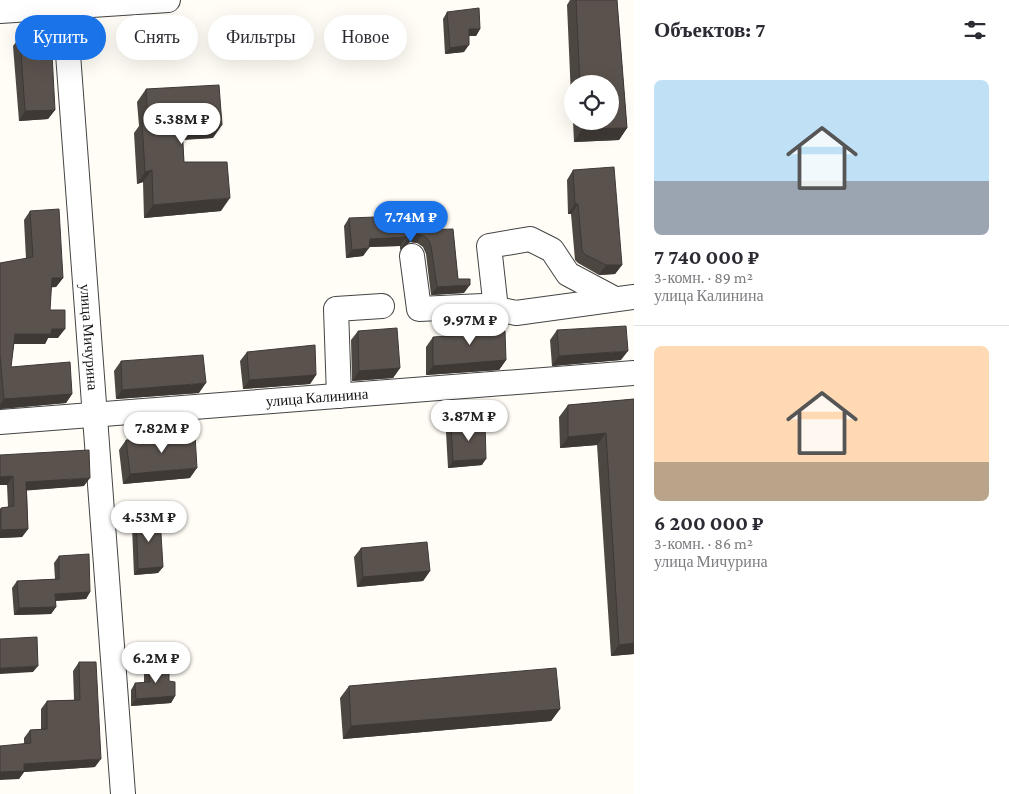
<!DOCTYPE html>
<html lang="ru">
<head>
<meta charset="utf-8">
<style>
	body { margin:0; font-family:"Crimson Pro",serif; background:#f2f2f3; color:#2b2b33; height:100vh; display:flex; flex-direction:column; font-size:19px; white-space:nowrap }
	* { box-sizing:border-box; margin:0 }
	p { font-size:16px; color:#7c7c81 }
	.icon { flex:none; width:28px; height:28px; fill:none; stroke:currentColor; stroke-width:2; stroke-linecap:round; stroke-linejoin:round }
	.map { position:relative; flex:1; overflow:hidden }
	.side { display:flex; flex-direction:column; background:#fff; width:375px }
	.side>* { flex:none }
	.guide { position:absolute; left:15px; top:15px; width:475px; height:45px; display:flex; gap:10px }
	.fabs { position:absolute; left:564px; top:75px; display:grid; gap:10px }
	.fabs a { display:grid; place-items:center; width:55px; height:55px; border-radius:50%; background:#fff; box-shadow:0 5px 20px #0002; font-size:25px }
	.price { position:absolute; translate:-50% -42px; padding:0 11px; border-radius:18px; background:#fff; color:#222; font-size:16px; line-height:32px; filter:drop-shadow(0 1px 2px #0008) }
	.price::after { content:''; position:absolute; left:50%; top:30px; width:15px; height:11px; margin-left:-8px; background:inherit; clip-path:polygon(0 0,100% 0,50% 100%) }
	.price.on { background:#1a73e8; color:#fff }
	ul { padding:0; list-style:none }
	li { display:grid; align-content:center; gap:10px; height:265px; padding:0 20px }
	li+li { border-top:1px solid #e1e1e2 }
	li span { display:grid; place-items:center; height:155px; border-radius:8px; color:#555 }
	li>.icon { margin-inline-start:auto }
	span .icon { width:90px; height:90px; fill:#fffc; stroke-width:1 }
	li b { font-size:21px }
	h2 { display:flex; justify-content:space-between; align-items:center; height:60px; padding:0 20px; font-size:21px }
	.pill { padding:0 18px; border-radius:22px; background:#fff; box-shadow:0 5px 20px #0002; font-size:18px; line-height:45px }
	.pill.on { background:#1a73e8; color:#fff }
	main { display:flex; flex:1; min-height:0 }
	.map>svg:first-child { display:block }
	.lines { fill:none; stroke-linecap:round; stroke-linejoin:round }
	.minor-casing { stroke:#444; stroke-width:26 }
	.minor { stroke:#fff; stroke-width:24 }
	.wall { fill:#4d4742 }
	.shaded-wall { fill:#3f3936 }
	.building { fill:#5a524d; stroke:#3f3936 }
	.labels { text-anchor:middle; stroke-width:5; stroke-linejoin:round; paint-order:stroke }
	.street-label { font-size:15px; fill:#111; stroke:#fff }
</style>
</head>
<body>
<main>
<div class="map">
<svg width="634" height="794" viewBox="0 0 634 794">
	<rect width="100%" height="100%" fill="#fffdf5"/>
	<g class="lines">
		<!-- minor casing -->
		<g class="minor-casing">
			<g id="minor">
				<path id="s1" d="M 64,0 L 123,794"/>
				<path d="M 0,11 L 168,0"/>
				<path d="M 412,256 L 419,309 L 483,306 L 516,313 L 634,297"/>
				<path d="M 496,309 L 489,246 L 530,239 L 552,250 L 568,274 L 615,299"/>
				<path d="M 339,396 L 336,309 L 382,306"/>
				<path id="s2" d="M 0,422 L 634,373"/>
			</g>
		</g>
		<!-- minor -->
		<use href="#minor" class="minor"/>
	</g>
	<!-- wall -->
	<path class="wall" d="M 570,0 L 617,0 L 627,128 L 619,140 L 574,142 L 573,121 L 610,121 L 610,84 L 572,84 L 572,120 L 567,5 Z
		M 447,12 L 480,29 L 476,36 L 469,36 L 464,52 L 445,54 L 443,19 Z
		M 20,37 L 55,110 L 48,119 L 19,121 L 13,46 Z
		M 146,89 L 213,138 L 183,140 L 184,162 L 221,211 L 144,218 L 143,182 L 137,184 L 134,133 L 139,126 L 137,102 Z
		M 573,170 L 622,265 L 615,274 L 599,275 L 578,263 L 575,260 L 571,214 L 568,214 L 567,180 Z
		M 30,211 L 63,278 L 56,287 L 51,287 L 50,310 L 58,338 L 48,338 L 45,344 L 14,344 L 11,367 L 72,394 L 66,403 L 0,409 L 0,263 L 26,259 L 24,220 Z
		M 349,218 L 402,223 L 417,230 L 453,229 L 458,279 L 464,293 L 431,295 L 426,254 L 423,247 L 417,243 L 410,242 L 400,250 L 400,246 L 369,247 L 363,256 L 346,258 L 344,226 Z
		M 467,319 L 488,333 L 506,360 L 499,370 L 426,375 L 426,347 L 433,337 L 460,335 L 460,329 Z
		M 557,330 L 621,360 L 552,366 L 550,340 Z
		M 358,331 L 400,368 L 393,378 L 352,381 L 351,340 Z
		M 247,352 L 316,375 L 310,384 L 243,389 L 240,361 Z
		M 121,361 L 199,393 L 116,399 L 114,371 Z
		M 634,399 L 634,654 L 611,656 L 597,445 L 560,448 L 559,417 L 568,405 Z
		M 451,425 L 482,465 L 448,468 L 446,432 Z
		M 126,440 L 190,478 L 123,484 L 119,450 Z
		M 0,455 L 84,486 L 27,490 L 28,529 L 22,537 L 0,538 L 0,509 L 1,508 L 8,507 L 7,485 L 0,485 Z
		M 136,520 L 163,567 L 158,573 L 134,575 L 132,527 Z
		M 361,548 L 430,571 L 423,581 L 357,587 L 354,557 Z
		M 59,556 L 90,592 L 86,599 L 56,601 L 56,607 L 51,614 L 14,615 L 12,588 L 17,581 L 55,579 L 54,563 Z
		M 79,662 L 95,767 L 24,772 L 19,779 L 24,743 L 24,738 L 30,730 L 41,729 L 41,709 L 47,701 L 74,700 L 73,671 Z
		M 148,667 L 169,681 L 175,696 L 171,703 L 131,706 L 131,690 L 135,683 L 144,683 L 144,673 Z
		M 349,686 L 560,709 L 551,721 L 343,739 L 340,698 Z"/>
	<!-- shaded-wall -->
	<path class="shaded-wall" d="M 469,29 L 480,29 L 476,36 L 464,36 Z
		M 469,45 L 464,52 L 445,54 L 450,48 Z
		M 55,110 L 48,119 L 19,121 L 25,111 Z
		M 222,125 L 213,138 L 174,140 L 182,128 Z
		M 627,128 L 619,140 L 574,142 L 582,129 Z
		M 152,170 L 143,182 L 137,184 L 145,172 Z
		M 230,198 L 221,211 L 144,218 L 153,205 Z
		M 575,204 L 578,204 L 571,214 L 568,214 Z
		M 415,234 L 422,235 L 417,243 L 410,242 L 400,250 L 406,241 Z
		M 406,237 L 400,246 L 364,247 L 370,239 Z
		M 369,248 L 363,256 L 346,258 L 352,250 Z
		M 606,265 L 622,265 L 615,274 L 599,275 Z
		M 52,278 L 63,278 L 56,287 L 45,288 Z
		M 470,285 L 464,293 L 431,295 L 437,287 Z
		M 52,329 L 65,329 L 58,338 L 48,338 L 45,344 L 8,344 L 15,334 Z
		M 628,351 L 621,360 L 552,366 L 559,356 Z
		M 506,360 L 499,370 L 426,375 L 433,366 Z
		M 400,368 L 393,378 L 352,381 L 359,371 Z
		M 316,375 L 310,384 L 243,389 L 249,380 Z
		M 206,383 L 199,393 L 116,399 L 122,390 Z
		M 72,394 L 66,403 L 0,409 L 0,405 L 4,399 Z
		M 606,433 L 597,445 L 560,448 L 568,437 Z
		M 486,459 L 482,465 L 448,468 L 453,461 Z
		M 197,468 L 190,478 L 123,484 L 130,474 Z
		M 13,476 L 7,485 L 0,485 L 0,477 Z
		M 90,478 L 84,486 L 21,491 L 26,482 Z
		M 28,529 L 22,537 L 0,538 L 0,532 L 1,530 Z
		M 163,567 L 158,573 L 134,575 L 138,569 Z
		M 430,571 L 423,581 L 357,587 L 363,577 Z
		M 90,592 L 86,599 L 51,601 L 55,594 Z
		M 56,607 L 51,614 L 14,615 L 19,608 Z
		M 634,643 L 634,654 L 611,656 L 619,645 Z
		M 38,666 L 33,672 L 0,674 L 0,668 Z
		M 175,696 L 171,703 L 131,706 L 136,699 Z
		M 560,709 L 551,721 L 343,739 L 351,726 Z
		M 101,759 L 95,767 L 24,772 L 19,779 L 0,780 L 0,772 L 24,764 Z"/>
	<!-- building -->
	<path class="building" d="M 576,0 L 617,0 L 627,128 L 582,129 L 582,121 L 610,121 L 610,84 L 580,84 Z
		M 479,8 L 480,29 L 469,29 L 469,45 L 450,48 L 447,12 Z
		M 51,35 L 55,110 L 25,111 L 20,37 Z
		M 219,85 L 222,125 L 182,128 L 184,162 L 227,162 L 230,198 L 153,205 L 152,170 L 145,172 L 142,121 L 148,120 L 146,89 Z
		M 614,167 L 622,265 L 606,265 L 584,254 L 582,250 L 578,204 L 575,204 L 573,170 Z
		M 59,209 L 63,278 L 52,278 L 50,310 L 65,310 L 65,329 L 52,329 L 51,334 L 15,334 L 11,367 L 70,362 L 72,394 L 4,399 L 0,356 L 0,263 L 33,257 L 30,211 Z
		M 402,216 L 402,223 L 417,221 L 417,230 L 453,229 L 458,279 L 470,279 L 470,285 L 437,287 L 431,246 L 428,239 L 422,235 L 415,234 L 406,241 L 406,237 L 370,239 L 369,248 L 352,250 L 349,218 Z
		M 487,317 L 488,333 L 505,331 L 506,360 L 433,366 L 433,337 L 468,335 L 467,319 Z
		M 626,326 L 628,351 L 559,356 L 557,330 Z
		M 397,328 L 400,368 L 359,371 L 358,331 Z
		M 315,345 L 316,375 L 249,380 L 247,352 Z
		M 203,355 L 206,383 L 122,390 L 121,361 Z
		M 634,399 L 634,643 L 619,645 L 606,433 L 568,437 L 568,405 Z
		M 485,422 L 486,459 L 453,461 L 451,425 Z
		M 195,435 L 197,468 L 130,474 L 126,440 Z
		M 89,450 L 90,478 L 26,482 L 28,529 L 1,530 L 1,508 L 14,506 L 13,476 L 0,477 L 0,455 Z
		M 160,517 L 163,567 L 138,569 L 136,520 Z
		M 427,542 L 430,571 L 363,577 L 361,548 Z
		M 89,554 L 90,592 L 55,594 L 56,607 L 19,608 L 17,581 L 59,579 L 59,556 Z
		M 37,637 L 38,666 L 0,668 L 0,639 Z
		M 79,662 L 96,662 L 101,759 L 24,764 L 24,771 L 0,772 L 0,746 L 31,743 L 30,730 L 47,729 L 47,701 L 80,700 Z
		M 169,665 L 169,681 L 175,682 L 175,696 L 136,699 L 135,683 L 150,682 L 148,667 Z
		M 556,668 L 560,709 L 351,726 L 349,686 Z"/>
	<g class="labels">
		<!-- street labels -->
		<g class="street-label">
			<text dy="5" stroke="none"><textPath href="#s1" startOffset="338">улица Мичурина</textPath></text>
			<text dy="5" stroke="none"><textPath href="#s2" startOffset="318">улица Калинина</textPath></text>
		</g>
	</g>
</svg>
<div class="fabs">
<a><svg class="icon" aria-label="locate" viewBox="0 0 24 24"><circle cx="12" cy="12" r="6"/><path d="M12 2v4M12 18v4M2 12h4M18 12h4"/></svg></a>
</div>
<b class="price" style="left:182px;top:145px">5.38M ₽</b>
<b class="price on" style="left:411px;top:243px">7.74M ₽</b>
<b class="price" style="left:470px;top:346px">9.97M ₽</b>
<b class="price" style="left:469px;top:442px">3.87M ₽</b>
<b class="price" style="left:162px;top:454px">7.82M ₽</b>
<b class="price" style="left:149px;top:543px">4.53M ₽</b>
<b class="price" style="left:156px;top:684px">6.2M ₽</b>
<div class="guide">
<a class="pill on">Купить</a>
<a class="pill">Снять</a>
<a class="pill">Фильтры</a>
<a class="pill">Новое</a>
</div>
</div>
<section class="side">
<h2>Объектов: 7<svg class="icon" aria-label="filters" viewBox="0 0 24 24"><path d="M4 7h16M4 17h16"/><circle cx="9" cy="7" r="2"/><circle cx="15" cy="17" r="2"/></svg></h2>
<ul>
<li><span style="background:linear-gradient(#bfe0f5 65%,#9aa5b1 0)"><svg class="icon" aria-label="home" viewBox="0 0 24 24"><path d="M3 11l9-7 9 7M6 9v11h12V9"/></svg></span><div><b>7 740 000 ₽</b><p>3-комн. · 89 m²</p><p>улица Калинина</p></div></li>
<li><span style="background:linear-gradient(#ffd9b3 75%,#b9a48a 0)"><svg class="icon" aria-label="home" viewBox="0 0 24 24"><path d="M3 11l9-7 9 7M6 9v11h12V9"/></svg></span><div><b>6 200 000 ₽</b><p>3-комн. · 86 m²</p><p>улица Мичурина</p></div></li>
</ul>
</section>
</main>
</body>
</html>
